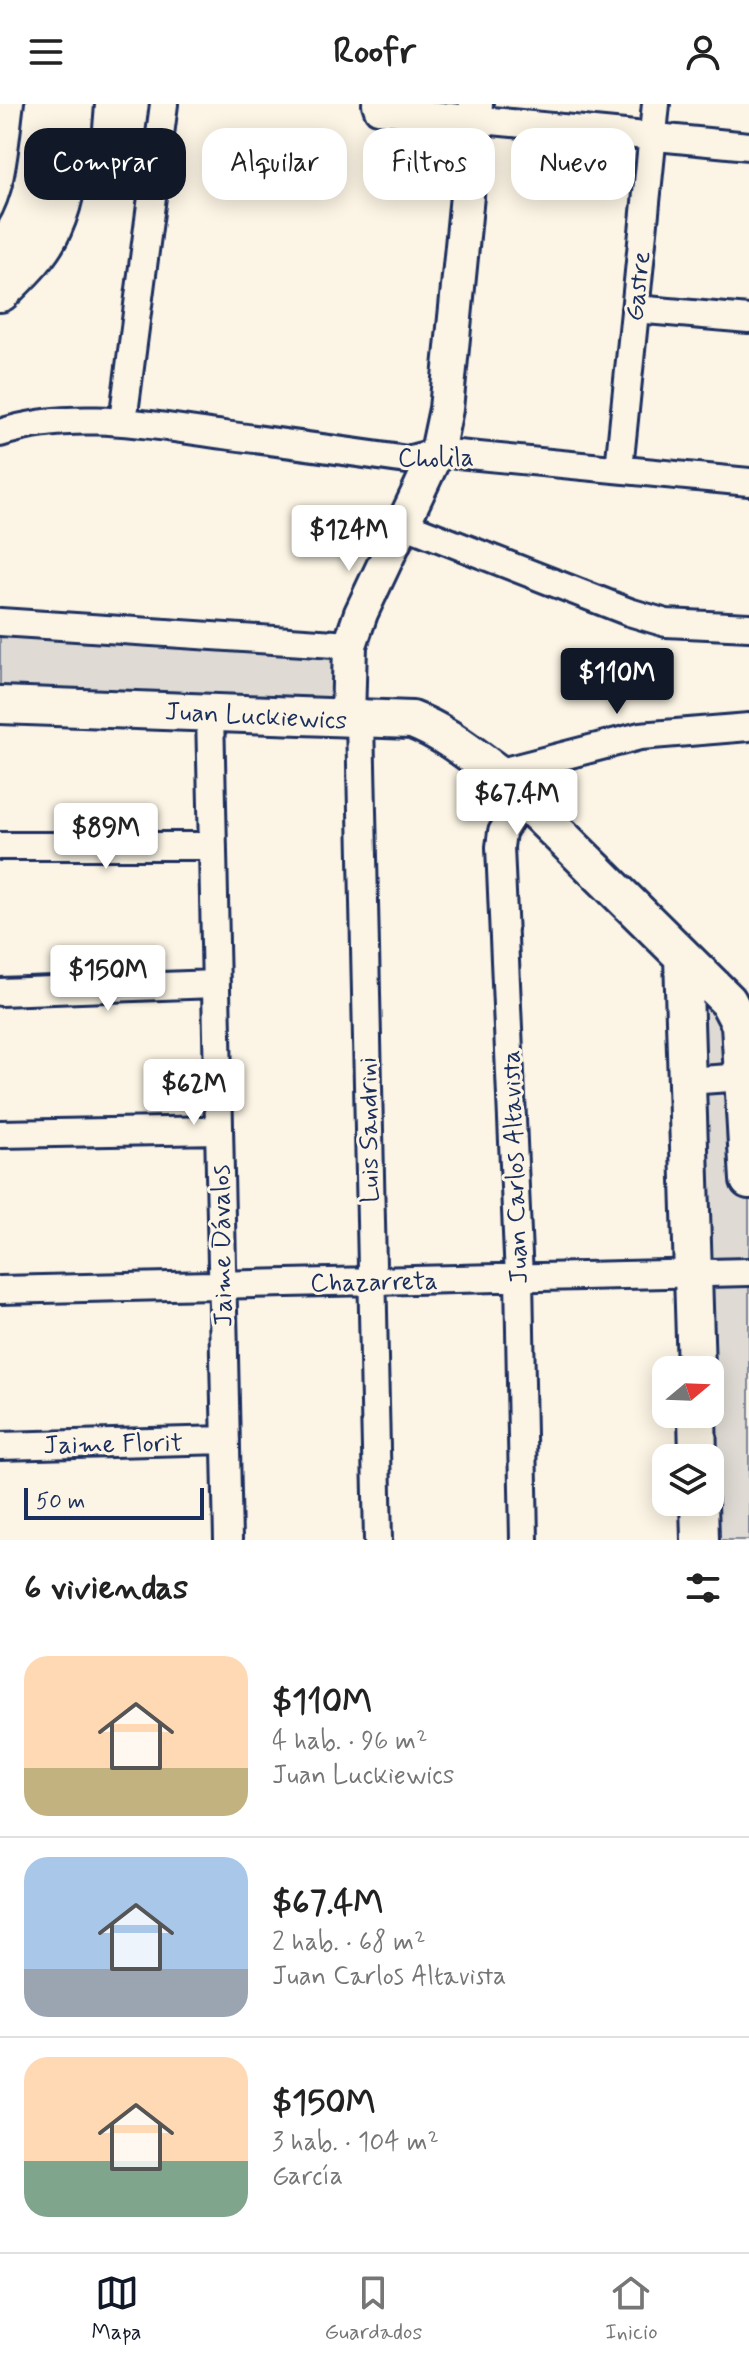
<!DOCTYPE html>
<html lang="es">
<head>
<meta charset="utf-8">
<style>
	body { margin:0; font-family:Mynerve,sans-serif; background:#f6f6f6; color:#222; height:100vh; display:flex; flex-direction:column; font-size:30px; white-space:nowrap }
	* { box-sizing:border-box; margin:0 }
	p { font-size:26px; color:#767676 }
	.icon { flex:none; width:44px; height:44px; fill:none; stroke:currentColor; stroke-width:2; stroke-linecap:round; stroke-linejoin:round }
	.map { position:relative; height:1436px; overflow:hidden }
	.details { display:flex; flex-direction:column; background:#fff; flex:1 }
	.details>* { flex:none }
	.guide { position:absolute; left:24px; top:24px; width:702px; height:72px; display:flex; gap:16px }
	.needle { width:52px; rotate:71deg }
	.tools { position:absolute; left:652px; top:1252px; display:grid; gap:16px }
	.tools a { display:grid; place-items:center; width:72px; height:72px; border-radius:16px; background:#fff; box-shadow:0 4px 20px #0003; font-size:40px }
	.scale { position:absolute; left:24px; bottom:20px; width:180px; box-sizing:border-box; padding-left:8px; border:4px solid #1b2f5e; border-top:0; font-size:22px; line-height:28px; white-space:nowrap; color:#1b2f5e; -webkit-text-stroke:6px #fcf5e5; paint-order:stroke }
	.price { position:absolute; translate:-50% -68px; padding:0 18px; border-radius:8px; background:#fff; color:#222; font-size:26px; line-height:52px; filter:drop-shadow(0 2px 4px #0008) }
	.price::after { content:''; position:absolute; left:50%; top:48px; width:24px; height:18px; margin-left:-12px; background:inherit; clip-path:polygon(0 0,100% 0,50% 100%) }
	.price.current { background:#111827; color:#fff }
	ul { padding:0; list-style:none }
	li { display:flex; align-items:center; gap:24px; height:200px; padding:0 24px }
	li+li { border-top:2px solid #e0e0e0 }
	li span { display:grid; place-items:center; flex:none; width:224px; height:160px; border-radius:24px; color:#555 }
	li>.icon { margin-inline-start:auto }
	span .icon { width:96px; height:96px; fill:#fffc; stroke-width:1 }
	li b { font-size:34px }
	h2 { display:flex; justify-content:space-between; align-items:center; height:96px; padding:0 24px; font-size:34px }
	.tag { padding:0 28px; border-radius:24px; background:#fff; box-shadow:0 4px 20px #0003; font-size:28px; line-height:72px }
	.tag.current { background:#111827; color:#fff }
	header { display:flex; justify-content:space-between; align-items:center; height:104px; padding:0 24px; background:#fff; font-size:36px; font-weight:700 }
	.dock { display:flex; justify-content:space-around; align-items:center; height:112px; border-top:2px solid #e0e0e0; background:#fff; font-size:22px; color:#767676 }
	.dock a { display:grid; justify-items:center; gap:4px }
	.dock .current { color:#111827 }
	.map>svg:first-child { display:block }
	.green { fill:#dfdbd4; stroke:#7d8599; stroke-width:2 }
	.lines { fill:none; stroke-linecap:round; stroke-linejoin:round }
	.minor-casing { stroke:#1b2f5e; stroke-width:32 }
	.tertiary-casing { stroke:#1b2f5e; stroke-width:38 }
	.secondary-casing { stroke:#1b2f5e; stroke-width:42 }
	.primary-casing { stroke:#1b2f5e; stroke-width:46 }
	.minor { stroke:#fcf5e5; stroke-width:26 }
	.tertiary { stroke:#fcf5e5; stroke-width:32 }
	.secondary { stroke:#fcf5e5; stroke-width:36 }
	.primary { stroke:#fcf5e5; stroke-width:40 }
	.labels { text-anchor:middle; stroke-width:6; stroke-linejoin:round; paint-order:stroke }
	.street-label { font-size:26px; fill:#1b2f5e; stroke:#fcf5e5 }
</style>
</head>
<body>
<header><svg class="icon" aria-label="menu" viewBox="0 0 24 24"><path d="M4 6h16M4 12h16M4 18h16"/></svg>Roofr<svg class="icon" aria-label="person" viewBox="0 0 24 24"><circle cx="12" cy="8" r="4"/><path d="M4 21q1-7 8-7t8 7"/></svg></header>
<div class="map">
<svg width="749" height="1436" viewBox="0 0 749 1436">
	<rect width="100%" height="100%" fill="#fcf5e5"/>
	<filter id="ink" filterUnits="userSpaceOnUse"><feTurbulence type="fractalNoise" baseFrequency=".0125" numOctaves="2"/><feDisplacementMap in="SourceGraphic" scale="16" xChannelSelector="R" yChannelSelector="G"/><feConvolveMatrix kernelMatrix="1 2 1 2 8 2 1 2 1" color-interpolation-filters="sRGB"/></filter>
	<g filter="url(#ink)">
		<!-- green -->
		<path class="green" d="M 0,518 L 350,541 L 348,615 L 0,601 Z
			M 683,853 L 728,897 L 749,1076 L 749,1436 L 700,1436 L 710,1398 L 710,1266 Z"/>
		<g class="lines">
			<!-- minor casing -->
			<g class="minor-casing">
				<path id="minor" d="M 376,0 L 378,6 L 749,42
					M 635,205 L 749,215
					M 123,317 L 164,0
					M 0,329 C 74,305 149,321 224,331 C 285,339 346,347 407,356 L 437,348 L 749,378
					M 619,365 L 656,0
					M 403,420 L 629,508 L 666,519 L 749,523
					M 0,518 L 350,541
					M 210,609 L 228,1436
					M 360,616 L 378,1436
					M 497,669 L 640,632 L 749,623
					M 522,696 L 502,728 L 500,743 L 519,1174 L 524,1436
					M 0,742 L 212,742
					M 0,888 L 215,880
					M 687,977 L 744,973
					M 0,1030 L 219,1026
					M 0,1186 L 749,1168
					M 0,1342 L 226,1336"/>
			</g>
			<!-- tertiary casing -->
			<g class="tertiary-casing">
				<path id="tertiary" d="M 348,615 L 350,541 L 361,509 L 437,348 L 446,305 L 476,0"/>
			</g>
			<!-- secondary casing -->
			<g class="secondary-casing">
				<path id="secondary" d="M 0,601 L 412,616 C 444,628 469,649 497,669 L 728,897 L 740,920 L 749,1076
					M 683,853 L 696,1266
					M 697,1310 L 698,1354
					M 699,1398 L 700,1436"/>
			</g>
			<!-- primary casing -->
			<g class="primary-casing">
				<path id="primary" d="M 0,150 C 39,112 39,50 46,0
					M 0,187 C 19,168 40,149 51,124 C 69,85 69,41 73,0"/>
			</g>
			<!-- minor -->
			<use href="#minor" class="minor"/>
			<!-- tertiary -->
			<use href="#tertiary" class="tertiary"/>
			<!-- secondary -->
			<use href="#secondary" class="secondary"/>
			<!-- primary -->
			<use href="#primary" class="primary"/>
		</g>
	</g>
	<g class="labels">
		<!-- street labels -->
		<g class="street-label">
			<text transform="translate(637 182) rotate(-84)" y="9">Gastre</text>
			<text x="436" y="362">Cholila</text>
			<text transform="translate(256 611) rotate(3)" y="9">Juan Luckiewics</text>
			<text transform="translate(368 1026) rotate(-91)" y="9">Luis Sandrini</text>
			<text transform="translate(514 1063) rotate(-92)" y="9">Juan Carlos Altavista</text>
			<text transform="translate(221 1142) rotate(-91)" y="9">Jaime Dávalos</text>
			<text transform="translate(374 1177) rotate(-1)" y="9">Chazarreta</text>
			<text transform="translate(113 1339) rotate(-1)" y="9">Jaime Florit</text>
		</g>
	</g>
</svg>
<div class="tools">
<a><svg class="needle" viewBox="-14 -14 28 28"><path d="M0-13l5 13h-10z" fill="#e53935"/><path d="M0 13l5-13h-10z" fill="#767676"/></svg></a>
<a><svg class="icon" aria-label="layers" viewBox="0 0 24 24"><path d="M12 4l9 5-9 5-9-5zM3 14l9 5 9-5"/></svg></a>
</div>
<div class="scale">50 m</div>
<b class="price" style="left:349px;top:469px">$124M</b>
<b class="price current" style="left:617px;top:612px">$110M</b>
<b class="price" style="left:517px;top:733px">$67.4M</b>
<b class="price" style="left:106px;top:767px">$89M</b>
<b class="price" style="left:108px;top:909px">$150M</b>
<b class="price" style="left:194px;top:1023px">$62M</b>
<div class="guide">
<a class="tag current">Comprar</a>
<a class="tag">Alquilar</a>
<a class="tag">Filtros</a>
<a class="tag">Nuevo</a>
</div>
</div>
<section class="details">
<h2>6 viviendas<svg class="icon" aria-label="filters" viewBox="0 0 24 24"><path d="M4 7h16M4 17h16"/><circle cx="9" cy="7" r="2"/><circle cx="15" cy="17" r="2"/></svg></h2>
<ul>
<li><span style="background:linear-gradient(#ffd9b3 70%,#c2b280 0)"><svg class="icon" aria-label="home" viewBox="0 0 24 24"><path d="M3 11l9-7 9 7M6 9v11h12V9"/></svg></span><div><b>$110M</b><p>4 hab. · 96 m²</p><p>Juan Luckiewics</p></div></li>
<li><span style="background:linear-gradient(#a9c7e8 70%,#9aa5b1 0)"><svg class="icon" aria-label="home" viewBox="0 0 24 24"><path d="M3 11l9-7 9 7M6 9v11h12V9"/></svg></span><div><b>$67.4M</b><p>2 hab. · 68 m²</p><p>Juan Carlos Altavista</p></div></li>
<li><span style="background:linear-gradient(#ffd9b3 65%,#7fa58c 0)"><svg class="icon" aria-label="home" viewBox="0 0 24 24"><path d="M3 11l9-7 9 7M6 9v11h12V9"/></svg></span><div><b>$150M</b><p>3 hab. · 104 m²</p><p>García</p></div></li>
</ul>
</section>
<nav class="dock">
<a class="current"><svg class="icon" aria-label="map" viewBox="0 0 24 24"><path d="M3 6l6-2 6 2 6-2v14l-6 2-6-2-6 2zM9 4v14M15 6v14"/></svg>Mapa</a>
<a><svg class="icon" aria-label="saved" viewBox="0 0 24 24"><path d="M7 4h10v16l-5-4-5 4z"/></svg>Guardados</a>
<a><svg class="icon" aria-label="home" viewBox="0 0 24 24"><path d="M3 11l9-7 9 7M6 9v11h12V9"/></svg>Inicio</a>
</nav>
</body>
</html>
